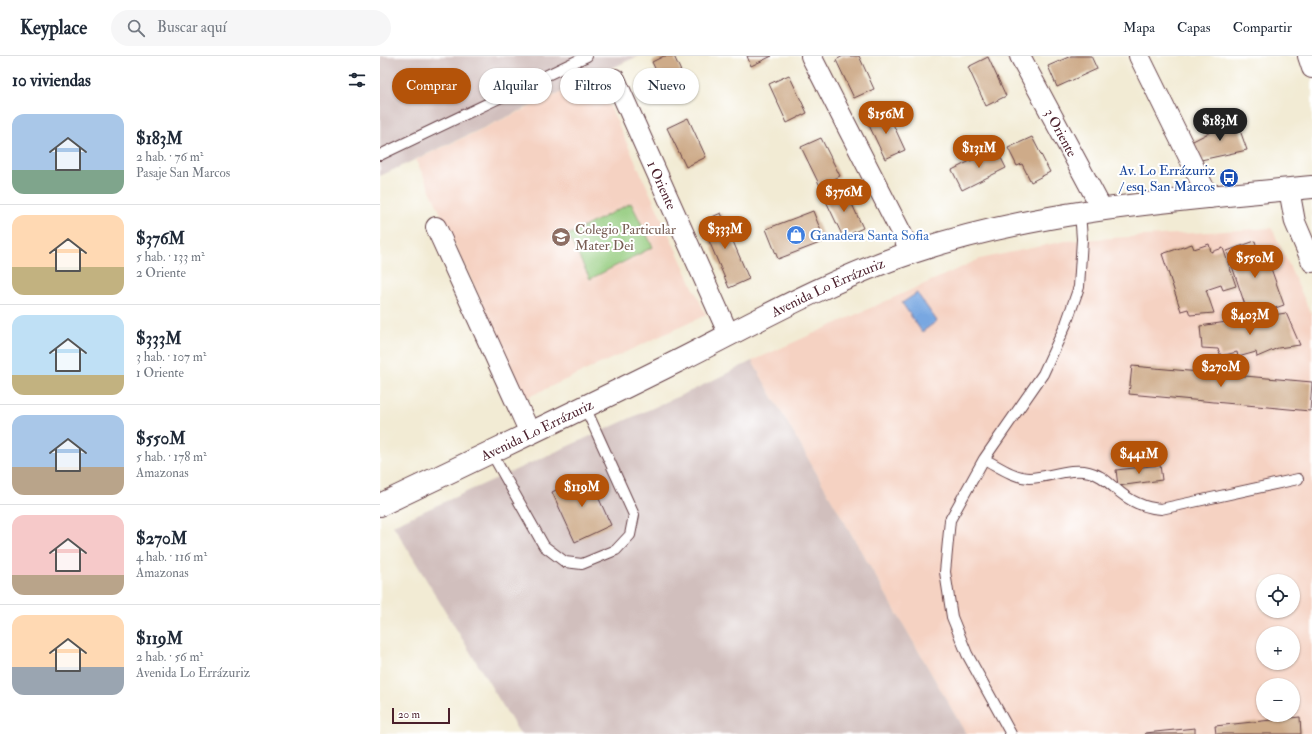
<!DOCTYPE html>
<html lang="es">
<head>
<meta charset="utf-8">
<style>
	body { margin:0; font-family:"IM FELL Double Pica",serif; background:#f6f6f7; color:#1f2937; height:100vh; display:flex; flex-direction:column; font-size:15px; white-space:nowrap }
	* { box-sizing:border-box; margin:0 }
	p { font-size:13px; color:#747a83 }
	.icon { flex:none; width:22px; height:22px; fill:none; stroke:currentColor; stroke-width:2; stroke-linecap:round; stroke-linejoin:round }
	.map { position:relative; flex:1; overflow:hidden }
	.drawer { display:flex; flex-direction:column; background:#fff; width:380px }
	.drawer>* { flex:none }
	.guide { position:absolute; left:12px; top:12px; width:380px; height:36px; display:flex; gap:8px }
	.controls { position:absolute; left:876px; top:518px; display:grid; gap:8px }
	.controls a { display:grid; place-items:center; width:44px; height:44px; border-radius:50%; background:#fff; box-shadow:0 1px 3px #0004; font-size:20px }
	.scale { position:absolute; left:12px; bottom:10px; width:58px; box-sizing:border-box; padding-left:4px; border:2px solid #4a1f2b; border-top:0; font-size:11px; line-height:14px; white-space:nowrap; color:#4a1f2b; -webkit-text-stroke:3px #fff; paint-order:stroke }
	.price { position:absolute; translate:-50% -34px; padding:0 9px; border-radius:14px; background:#b45309; color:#fff; font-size:13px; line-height:26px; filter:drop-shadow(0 1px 2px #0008) }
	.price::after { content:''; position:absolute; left:50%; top:24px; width:12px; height:9px; margin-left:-6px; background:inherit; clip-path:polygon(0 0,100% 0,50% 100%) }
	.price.selected { background:#222; color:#fff }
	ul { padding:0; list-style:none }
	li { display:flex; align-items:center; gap:12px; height:100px; padding:0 12px }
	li+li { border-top:1px solid #e0e1e3 }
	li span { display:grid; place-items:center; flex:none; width:112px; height:80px; border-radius:12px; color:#555 }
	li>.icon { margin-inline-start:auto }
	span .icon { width:48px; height:48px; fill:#fffc; stroke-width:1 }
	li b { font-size:17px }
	h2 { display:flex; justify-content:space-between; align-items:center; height:48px; padding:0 12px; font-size:17px }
	.tag { padding:0 14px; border-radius:18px; background:#fff; box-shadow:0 1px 3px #0004; font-size:14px; line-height:36px }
	.tag.selected { background:#b45309; color:#fff }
	header { display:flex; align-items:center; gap:24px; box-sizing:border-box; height:56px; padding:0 20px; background:#fff; border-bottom:1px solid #e0e1e3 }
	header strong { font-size:19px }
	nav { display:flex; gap:22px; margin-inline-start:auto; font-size:14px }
	.search { width:280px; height:36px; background:#f6f6f7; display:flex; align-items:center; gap:10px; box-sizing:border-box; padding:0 14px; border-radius:22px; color:#747a83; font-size:15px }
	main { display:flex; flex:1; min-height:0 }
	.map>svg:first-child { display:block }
	.built { fill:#f5d2c2; fill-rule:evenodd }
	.industrial { fill:#d1bfbd }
	.green { fill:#93cb7d; stroke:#6e7554 }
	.water { fill:#78a7e1; stroke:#616386 }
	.building { fill:#ceab89 }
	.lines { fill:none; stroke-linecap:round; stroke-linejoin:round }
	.service-casing { stroke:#633e44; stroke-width:12 }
	.minor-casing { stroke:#633e44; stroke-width:22 }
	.secondary-casing { stroke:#633e44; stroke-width:24 }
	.service { stroke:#fff; stroke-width:10 }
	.minor { stroke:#fff; stroke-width:20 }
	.secondary { stroke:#fff; stroke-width:22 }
	.labels { text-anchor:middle; stroke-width:4; stroke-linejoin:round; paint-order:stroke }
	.street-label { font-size:14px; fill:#4a1f2b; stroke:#fff }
	.transit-label { font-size:14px; fill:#164399; stroke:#fff; text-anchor:end }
	.education-label { font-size:14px; fill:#785e54; stroke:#fff; text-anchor:start }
	.shop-label { font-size:14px; fill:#366cbe; stroke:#fff; text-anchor:start }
</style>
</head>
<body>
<header>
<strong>Keyplace</strong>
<div class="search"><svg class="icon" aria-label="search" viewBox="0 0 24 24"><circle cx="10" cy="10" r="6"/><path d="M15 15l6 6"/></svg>Buscar aquí</div>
<nav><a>Mapa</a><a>Capas</a><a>Compartir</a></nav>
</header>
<main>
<section class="drawer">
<h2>10 viviendas<svg class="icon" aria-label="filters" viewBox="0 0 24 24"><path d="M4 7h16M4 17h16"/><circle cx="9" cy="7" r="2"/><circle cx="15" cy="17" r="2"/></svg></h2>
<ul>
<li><span style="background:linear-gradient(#a9c7e8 70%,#7fa58c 0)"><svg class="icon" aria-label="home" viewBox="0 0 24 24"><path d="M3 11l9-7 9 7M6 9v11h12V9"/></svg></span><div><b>$183M</b><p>2 hab. · 76 m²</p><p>Pasaje San Marcos</p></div></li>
<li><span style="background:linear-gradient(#ffd9b3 65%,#c2b280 0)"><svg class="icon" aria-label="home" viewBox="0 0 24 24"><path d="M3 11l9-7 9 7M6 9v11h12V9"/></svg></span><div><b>$376M</b><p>5 hab. · 133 m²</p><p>2 Oriente</p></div></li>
<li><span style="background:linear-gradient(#bfe0f5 75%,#c2b280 0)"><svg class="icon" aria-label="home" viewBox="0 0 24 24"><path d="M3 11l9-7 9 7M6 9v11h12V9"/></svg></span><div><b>$333M</b><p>3 hab. · 107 m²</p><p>1 Oriente</p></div></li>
<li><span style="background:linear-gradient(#a9c7e8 65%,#b9a48a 0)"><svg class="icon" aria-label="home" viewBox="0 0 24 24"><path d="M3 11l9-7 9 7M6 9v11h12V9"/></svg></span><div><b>$550M</b><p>5 hab. · 178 m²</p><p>Amazonas</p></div></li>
<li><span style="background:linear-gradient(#f6c9c9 75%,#b9a48a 0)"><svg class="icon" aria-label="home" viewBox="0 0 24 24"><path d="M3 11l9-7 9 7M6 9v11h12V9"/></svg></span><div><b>$270M</b><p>4 hab. · 116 m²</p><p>Amazonas</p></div></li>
<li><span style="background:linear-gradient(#ffd9b3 65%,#9aa5b1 0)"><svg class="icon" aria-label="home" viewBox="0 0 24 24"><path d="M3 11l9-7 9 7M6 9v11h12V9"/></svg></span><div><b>$119M</b><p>2 hab. · 56 m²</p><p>Avenida Lo Errázuriz</p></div></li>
</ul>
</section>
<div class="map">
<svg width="932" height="678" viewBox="0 0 932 678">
	<rect width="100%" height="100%" fill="#fff"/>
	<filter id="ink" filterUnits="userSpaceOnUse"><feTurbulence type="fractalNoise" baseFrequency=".025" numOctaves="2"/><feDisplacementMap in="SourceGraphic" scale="8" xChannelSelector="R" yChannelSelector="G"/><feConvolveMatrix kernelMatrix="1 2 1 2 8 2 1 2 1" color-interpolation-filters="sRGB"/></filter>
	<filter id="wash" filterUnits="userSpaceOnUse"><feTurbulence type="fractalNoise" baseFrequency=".012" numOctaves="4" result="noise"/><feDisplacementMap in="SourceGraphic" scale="16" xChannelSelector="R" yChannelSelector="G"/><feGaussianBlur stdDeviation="0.9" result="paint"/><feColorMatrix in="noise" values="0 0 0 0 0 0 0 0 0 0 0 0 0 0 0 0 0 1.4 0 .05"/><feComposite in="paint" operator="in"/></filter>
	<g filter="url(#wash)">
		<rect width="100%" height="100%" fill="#f2ebd4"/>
		<!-- built -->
		<path class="built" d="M 216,20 L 326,259 L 146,342 L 36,104 Z
			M 892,172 L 932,260 L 932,678 L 586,678 L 372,305 L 600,203 L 685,185 ZM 883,525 L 913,525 L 913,555 L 883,555 ZM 883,577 L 913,577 L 913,607 L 883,607 ZM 883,629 L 913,629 L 913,659 L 883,659 Z"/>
		<!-- industrial -->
		<path class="industrial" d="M 0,0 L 258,0 L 0,120 Z
			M 372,305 L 586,678 L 140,678 L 13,469 L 317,332 Z"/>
		<!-- green -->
		<path class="green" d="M 251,147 L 273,191 L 210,223 L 188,179 Z"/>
		<!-- water -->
		<path class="water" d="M 537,237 L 557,265 L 542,276 L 522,247 Z"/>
		<g id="blocks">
			<!-- building -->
			<path class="building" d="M 284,0 L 294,0 L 310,35 L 290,44 L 272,6 Z
				M 367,0 L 392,0 L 371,10 Z
				M 463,0 L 479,0 L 494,33 L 474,42 L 456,4 Z
				M 691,0 L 711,0 L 717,13 L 677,31 L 668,10 Z
				M 608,1 L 626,40 L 606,50 L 588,11 Z
				M 409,19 L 427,57 L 407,67 L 389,28 Z
				M 507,55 L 525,94 L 505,103 L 487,65 Z
				M 308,62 L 326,101 L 306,111 L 287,72 Z
				M 856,63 L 867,94 L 821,104 L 811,86 Z
				M 652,81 L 670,116 L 651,126 L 642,108 L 637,110 L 628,92 Z
				M 441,82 L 460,120 L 440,130 L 421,91 Z
				M 616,92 L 626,112 L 582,134 L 572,114 Z
				M 465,133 L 483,172 L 463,181 L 445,143 Z
				M 433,155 L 445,185 L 398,203 L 386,173 Z
				M 341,157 L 369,223 L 349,232 L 321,166 Z
				M 875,185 L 877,192 L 883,190 L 904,249 L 869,261 L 847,195 Z
				M 812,188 L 814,193 L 829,188 L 831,196 L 843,192 L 856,230 L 843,234 L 841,229 L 826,234 L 834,257 L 810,259 L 808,253 L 801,255 L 782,198 Z
				M 906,257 L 920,289 L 898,292 L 877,301 L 876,296 L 858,301 L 857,296 L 841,300 L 838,293 L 822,292 L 820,270 Z
				M 752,310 L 932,326 L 930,355 L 749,338 Z
				M 780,409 L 782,424 L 738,430 L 736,414 Z
				M 208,419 L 231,469 L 195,486 L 172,436 Z
				M 920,661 L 921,678 L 836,678 L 835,670 Z
				M 815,672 L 815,678 L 765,678 L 765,677 Z"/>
		</g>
	</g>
	<g filter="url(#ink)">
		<use href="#blocks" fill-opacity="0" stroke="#633e44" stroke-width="1"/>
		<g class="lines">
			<!-- service casing -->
			<g class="service-casing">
				<path id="service" d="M 0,99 L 207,0
					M 111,396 L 164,490 L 185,506 L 202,508 L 236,494 L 250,479 L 254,459 L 205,351
					M 604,403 C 618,410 632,421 649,422 C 668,422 690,411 709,416 C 721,419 726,425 735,432 C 748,444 764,452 781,453 L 918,423
					M 631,678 L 587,598 L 572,561 L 565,516 L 570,464 L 604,403 L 663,318 L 686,268 L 699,231 L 702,183 L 700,156"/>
			</g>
			<!-- minor casing -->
			<g class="minor-casing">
				<g id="minor">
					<path d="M 431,0 L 531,196"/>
					<path id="s1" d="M 640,0 L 722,153"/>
					<path d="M 759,0 L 829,142"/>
					<path d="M 928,0 L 932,12"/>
					<path id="s2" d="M 235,23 L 349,279"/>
					<path d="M 909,133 L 915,166 L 932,206"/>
					<path d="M 56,171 L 150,377"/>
				</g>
			</g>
			<!-- secondary casing -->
			<g class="secondary-casing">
				<g id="secondary">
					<path id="s3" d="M 0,449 C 101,401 202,353 302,303 C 377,265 453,222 533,196 C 662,153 798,144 932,131"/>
				</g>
			</g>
			<!-- service -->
			<use href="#service" class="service"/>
			<!-- minor -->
			<use href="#minor" class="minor"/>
			<!-- secondary -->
			<use href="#secondary" class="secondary"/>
		</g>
	</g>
	<!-- icons -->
	<defs>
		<g id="bus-disc" transform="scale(1)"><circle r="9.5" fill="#1a4fb4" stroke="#fff"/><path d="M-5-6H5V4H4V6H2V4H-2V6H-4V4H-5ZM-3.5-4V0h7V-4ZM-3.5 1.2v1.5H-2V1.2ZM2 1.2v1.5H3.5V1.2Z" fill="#fff"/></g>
		<g id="shop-disc" transform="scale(1)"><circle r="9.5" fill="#3f7fe0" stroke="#fff"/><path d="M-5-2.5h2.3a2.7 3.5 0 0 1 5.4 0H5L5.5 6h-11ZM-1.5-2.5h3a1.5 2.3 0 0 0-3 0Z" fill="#fff"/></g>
		<g id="school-disc" transform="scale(1)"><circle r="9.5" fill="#8d6e63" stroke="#fff"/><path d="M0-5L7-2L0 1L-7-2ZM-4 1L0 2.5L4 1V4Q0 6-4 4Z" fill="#fff"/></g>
	</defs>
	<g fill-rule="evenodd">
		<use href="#bus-disc" x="849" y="122"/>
		<use href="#shop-disc" x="416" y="179"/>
		<use href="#school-disc" x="181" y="181"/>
	</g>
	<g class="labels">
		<!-- street labels -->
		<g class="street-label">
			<text dy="5" stroke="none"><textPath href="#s1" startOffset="87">3 Oriente</textPath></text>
			<text dy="5" stroke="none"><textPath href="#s2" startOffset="116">1 Oriente</textPath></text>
			<text dy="5" stroke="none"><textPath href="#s3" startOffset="498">Avenida Lo Errázuriz</textPath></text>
			<text dy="5" stroke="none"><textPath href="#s3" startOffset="174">Avenida Lo Errázuriz</textPath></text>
		</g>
		<!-- transit labels -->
		<g class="transit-label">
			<text x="835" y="119">Av. Lo Errázuriz<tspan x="835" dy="16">/ esq. San Marcos</tspan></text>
		</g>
		<!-- education labels -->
		<g class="education-label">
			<text x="195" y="178">Colegio Particular<tspan x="195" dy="16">Mater Dei</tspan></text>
		</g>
		<!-- shop labels -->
		<g class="shop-label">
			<text x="430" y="184">Ganadera Santa Sofia</text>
		</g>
	</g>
</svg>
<div class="controls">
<a><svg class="icon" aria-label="locate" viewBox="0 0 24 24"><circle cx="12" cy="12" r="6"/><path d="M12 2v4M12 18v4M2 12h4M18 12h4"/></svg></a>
<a>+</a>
<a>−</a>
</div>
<div class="scale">20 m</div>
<b class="price" style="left:506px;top:79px">$156M</b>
<b class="price selected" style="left:840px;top:86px">$183M</b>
<b class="price" style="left:599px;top:113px">$131M</b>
<b class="price" style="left:464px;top:157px">$376M</b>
<b class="price" style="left:345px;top:194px">$333M</b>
<b class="price" style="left:875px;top:223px">$550M</b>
<b class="price" style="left:870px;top:280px">$403M</b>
<b class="price" style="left:841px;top:332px">$270M</b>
<b class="price" style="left:759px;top:419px">$441M</b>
<b class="price" style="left:202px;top:452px">$119M</b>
<div class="guide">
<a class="tag selected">Comprar</a>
<a class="tag">Alquilar</a>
<a class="tag">Filtros</a>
<a class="tag">Nuevo</a>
</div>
</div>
</main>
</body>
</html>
